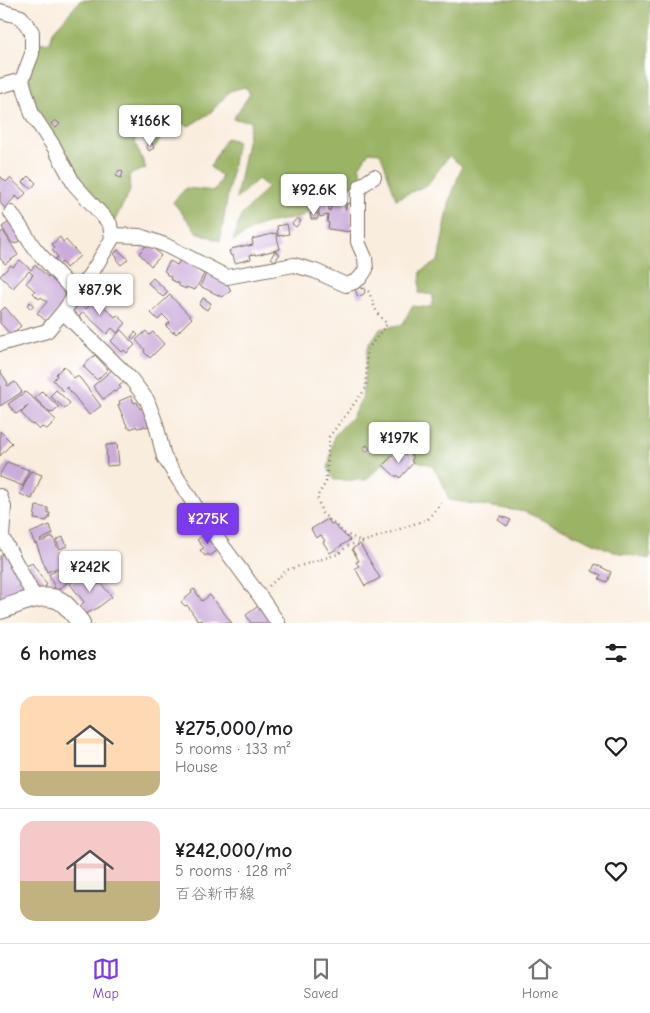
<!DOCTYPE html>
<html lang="en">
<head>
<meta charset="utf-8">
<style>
	body { margin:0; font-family:"Comic Neue","Klee One",sans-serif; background:#f6f6f6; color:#202124; height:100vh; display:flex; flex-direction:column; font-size:19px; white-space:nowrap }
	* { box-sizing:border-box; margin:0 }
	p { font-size:16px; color:#757577 }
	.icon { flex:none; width:28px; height:28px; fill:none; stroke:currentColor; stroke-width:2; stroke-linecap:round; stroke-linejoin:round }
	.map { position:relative; height:623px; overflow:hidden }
	.sheet { display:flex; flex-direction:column; background:#fff; flex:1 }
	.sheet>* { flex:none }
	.price { position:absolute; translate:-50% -42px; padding:0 11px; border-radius:5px; background:#fff; color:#222; font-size:16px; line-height:32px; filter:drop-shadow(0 1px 2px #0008) }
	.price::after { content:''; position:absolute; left:50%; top:30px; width:15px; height:11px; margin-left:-8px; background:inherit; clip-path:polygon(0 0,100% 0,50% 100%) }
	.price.current { background:#7c3aed; color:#fff }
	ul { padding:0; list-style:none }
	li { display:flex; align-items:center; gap:15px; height:125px; padding:0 20px }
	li+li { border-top:1px solid #e0e0e0 }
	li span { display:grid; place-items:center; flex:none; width:140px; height:100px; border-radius:15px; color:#555 }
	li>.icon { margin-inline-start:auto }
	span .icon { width:60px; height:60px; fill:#fffc; stroke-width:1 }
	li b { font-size:21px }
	h2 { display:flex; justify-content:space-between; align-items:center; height:60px; padding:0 20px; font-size:21px }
	.menu { display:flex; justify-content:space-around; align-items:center; height:70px; border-top:1px solid #e0e0e0; background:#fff; font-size:14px; color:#757577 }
	.menu a { display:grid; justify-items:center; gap:2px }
	.menu .current { color:#7c3aed }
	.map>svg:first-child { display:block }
	.forest { fill:#9ab365; stroke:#6a6e42 }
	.building { fill:#caabda }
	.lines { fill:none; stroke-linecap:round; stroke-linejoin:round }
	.minor-casing { stroke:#7e6e61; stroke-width:16 }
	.major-casing { stroke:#7e6e61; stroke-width:20 }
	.path { stroke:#7e6e61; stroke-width:2.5; stroke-dasharray:1 4; stroke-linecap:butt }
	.minor { stroke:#fff; stroke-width:14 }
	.major { stroke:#fff; stroke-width:18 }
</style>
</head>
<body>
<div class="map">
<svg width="650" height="623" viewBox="0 0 650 623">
	<rect width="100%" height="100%" fill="#fff"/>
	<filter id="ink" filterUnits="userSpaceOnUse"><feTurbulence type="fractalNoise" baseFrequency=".02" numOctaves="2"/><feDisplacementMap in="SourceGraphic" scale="10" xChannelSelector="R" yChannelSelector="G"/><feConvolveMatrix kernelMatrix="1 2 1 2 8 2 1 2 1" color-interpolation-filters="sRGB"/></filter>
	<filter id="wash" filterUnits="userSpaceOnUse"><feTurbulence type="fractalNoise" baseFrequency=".0096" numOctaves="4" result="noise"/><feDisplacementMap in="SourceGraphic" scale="20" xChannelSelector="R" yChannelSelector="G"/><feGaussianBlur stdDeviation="1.12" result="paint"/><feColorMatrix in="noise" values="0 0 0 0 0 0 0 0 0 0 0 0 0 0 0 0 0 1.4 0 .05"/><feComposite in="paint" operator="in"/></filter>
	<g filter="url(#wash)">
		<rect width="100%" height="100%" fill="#f9edde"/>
		<!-- forest -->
		<path class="forest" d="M 81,0 L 650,0 L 650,559 L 614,552 L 525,512 L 449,500 L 442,481 L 431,465 L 417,461 L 412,449 L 396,451 L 366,480 L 334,480 L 328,469 L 334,436 L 352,417 L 362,398 L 368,348 L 380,329 L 403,324 L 412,306 L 432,308 L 433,295 L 419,293 L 421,271 L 438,261 L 450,200 L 462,166 L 449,156 L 427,185 L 396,199 L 384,163 L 380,153 L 369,152 L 359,167 L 364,179 L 300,217 L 262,224 L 233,241 L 241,216 L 268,187 L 258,179 L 236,199 L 251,121 L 233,119 L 250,94 L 245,87 L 230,91 L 210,113 L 189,126 L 174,120 L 155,147 L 134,132 L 135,143 L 146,168 L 129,175 L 130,191 L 114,222 L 88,190 L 37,108 L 29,78 L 37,43 L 50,42 L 53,31 Z
			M 226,138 L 237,141 L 220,241 L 197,232 L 173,202 L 186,188 L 215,191 L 222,176 L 210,167 Z"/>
		<g id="blocks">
			<!-- building -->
			<path class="building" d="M 55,120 L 60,124 L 56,128 L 51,124 Z
				M 152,143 L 154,148 L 149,151 L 146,146 Z
				M 119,170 L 123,172 L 121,178 L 116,176 Z
				M 0,176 L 6,182 L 10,178 L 26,193 L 20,200 L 16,196 L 5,208 L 0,203 Z
				M 29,176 L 36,183 L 31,189 L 23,182 Z
				M 327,200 L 329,211 L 330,211 L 332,200 L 345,202 L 345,209 L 346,209 L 347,203 L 352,204 L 351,232 L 328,229 L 329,223 L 327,222 L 328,215 L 320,217 L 316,202 Z
				M 310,213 L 318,213 L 318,219 L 311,219 Z
				M 297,218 L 301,221 L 296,227 L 292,224 Z
				M 12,220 L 24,238 L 15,244 L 14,243 L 12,243 L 2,227 Z
				M 287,224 L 289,234 L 278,236 L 277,226 Z
				M 3,231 L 18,255 L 5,264 L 1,259 L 0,259 L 0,233 Z
				M 276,233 L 280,249 L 256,255 L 255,254 L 250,255 L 251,259 L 235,263 L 233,255 L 231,256 L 229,251 L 232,250 L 231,249 L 248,245 L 248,246 L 253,245 L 252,239 Z
				M 60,237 L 63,242 L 66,240 L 80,256 L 66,268 L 62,262 L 59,265 L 55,259 L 58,257 L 52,250 L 55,248 L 52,244 Z
				M 149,243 L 161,256 L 151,266 L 139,253 Z
				M 118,250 L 128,259 L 121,265 L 116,259 L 118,258 L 114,254 Z
				M 275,251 L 280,254 L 275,261 L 271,258 Z
				M 182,258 L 200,268 L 199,271 L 204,274 L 195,290 L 186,287 L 186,289 L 179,286 L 179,284 L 170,279 L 171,277 L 166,274 L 167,273 L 164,271 L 170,261 L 177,265 Z
				M 20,260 L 31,270 L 35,265 L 48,277 L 50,275 L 72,296 L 47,322 L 37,313 L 47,302 L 41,297 L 39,299 L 33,293 L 35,291 L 26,283 L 33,275 L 29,271 L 13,288 L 0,276 L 11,265 L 13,267 Z
				M 207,272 L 226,281 L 231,291 L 222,297 L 200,286 Z
				M 153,278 L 168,292 L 163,297 L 148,283 Z
				M 116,286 L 125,295 L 117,302 L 109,294 Z
				M 361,287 L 361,289 L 364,288 L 365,292 L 364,293 L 364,294 L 358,297 L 355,289 Z
				M 170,295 L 192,318 L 176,334 L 174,331 L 173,333 L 166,326 L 170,322 L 163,315 L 158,320 L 151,313 Z
				M 203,298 L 211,303 L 207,310 L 199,305 Z
				M 96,299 L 115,317 L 117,315 L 126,323 L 117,333 L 112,328 L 107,334 L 83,312 L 78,318 L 70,311 L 78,302 L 86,309 Z
				M 30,302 L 34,306 L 31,309 L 27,305 Z
				M 5,307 L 21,326 L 11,335 L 0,323 L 0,312 Z
				M 121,330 L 135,345 L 127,353 L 124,350 L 122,352 L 111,341 Z
				M 146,331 L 149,335 L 153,332 L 164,344 L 150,358 L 144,352 L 145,350 L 136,340 Z
				M 135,332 L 138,335 L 133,340 L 131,337 Z
				M 95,355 L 108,369 L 97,380 L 83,366 Z
				M 64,366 L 74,378 L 77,376 L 80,378 L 101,406 L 89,415 L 67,387 L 63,391 L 53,380 L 57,376 L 56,374 Z
				M 113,369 L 124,382 L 119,386 L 121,388 L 115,392 L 114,391 L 104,399 L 103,399 L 93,386 Z
				M 0,371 L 8,383 L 7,384 L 8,386 L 15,382 L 22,392 L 0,406 Z
				M 56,390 L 70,403 L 65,409 L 50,396 Z
				M 42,391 L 59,407 L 53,413 L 51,412 L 50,413 L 35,398 Z
				M 25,392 L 34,399 L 56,420 L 47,429 L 42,427 L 39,430 L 33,424 L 32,425 L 22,414 L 21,413 L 28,406 L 16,414 L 8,404 Z
				M 131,396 L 134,403 L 137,402 L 140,409 L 144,407 L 152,425 L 146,427 L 145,426 L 143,426 L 143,427 L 137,428 L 136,426 L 131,429 L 130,427 L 128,428 L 118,405 L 120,404 L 119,401 Z
				M 0,431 L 12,443 L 0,456 Z
				M 117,444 L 119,465 L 107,466 L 106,445 Z
				M 367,445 L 370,449 L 366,452 L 363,448 Z
				M 400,450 L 405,455 L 408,452 L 414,457 L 411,461 L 413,463 L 400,478 L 397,475 L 396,477 L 383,465 L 393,455 L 394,456 Z
				M 7,462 L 29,470 L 23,486 L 0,477 L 0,474 Z
				M 31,471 L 42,475 L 32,499 L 20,494 Z
				M 36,506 L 48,508 L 48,513 L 50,513 L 49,519 L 47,519 L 47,521 L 34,519 Z
				M 501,516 L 511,520 L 507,526 L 498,520 Z
				M 328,519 L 331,524 L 333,524 L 350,540 L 330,553 L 323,542 L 325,541 L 321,535 L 316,538 L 311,529 Z
				M 50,525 L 53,534 L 40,540 L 40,542 L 53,537 L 61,556 L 67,554 L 70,563 L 47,572 L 36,543 L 35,544 L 30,533 Z
				M 206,533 L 219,549 L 210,556 L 208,554 L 205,556 L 200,550 L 204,548 L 197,540 Z
				M 63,537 L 67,546 L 60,549 L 56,540 Z
				M 360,544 L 380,578 L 365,586 L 355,568 L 359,566 L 356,562 L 359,561 L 352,549 Z
				M 6,552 L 29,591 L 0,604 L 0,556 Z
				M 99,560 L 102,565 L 91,573 L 88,568 Z
				M 32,563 L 47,585 L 45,586 L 47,589 L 37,592 L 23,568 Z
				M 595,564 L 611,572 L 607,582 L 599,579 L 601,575 L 592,571 Z
				M 70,565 L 75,577 L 56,591 L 49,574 Z
				M 86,571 L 90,576 L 91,575 L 99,585 L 101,583 L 112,597 L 96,609 L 85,614 L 80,606 L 84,602 L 70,584 Z
				M 194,589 L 202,601 L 210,595 L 232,623 L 203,623 L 201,620 L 198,621 L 187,605 L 185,606 L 181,602 L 192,593 L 191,591 Z
				M 261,604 L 273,623 L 251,623 L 246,615 Z"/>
		</g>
	</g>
	<g filter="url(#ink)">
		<use href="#blocks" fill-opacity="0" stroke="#7e6e61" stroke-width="1"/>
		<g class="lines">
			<!-- minor casing -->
			<g class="minor-casing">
				<path id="minor" d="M 0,11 L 21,17 L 32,32 L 32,54 L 22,80 L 32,114 L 54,147 L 74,184 L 110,224 L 112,239 L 94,269 L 63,312 L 47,331 L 0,344
					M 0,86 L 22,80
					M 11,213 L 35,249 L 76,294
					M 112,235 L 140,236 L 165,245 L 227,277 L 294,265 L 315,271 L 346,285 L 354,282 L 360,278 L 366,269 L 365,258 L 358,242 L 358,193 L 361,186 L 374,177
					M 63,312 L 131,379 L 147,400 L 156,424 L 164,457 L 208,526 L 259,595 L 278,623
					M 0,496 L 4,507 L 2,537 L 35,598"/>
			</g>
			<!-- major casing -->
			<g class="major-casing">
				<path id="major" d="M 0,610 C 19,604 44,590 62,602 C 69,607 75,616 81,623"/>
			</g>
			<!-- path -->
			<path class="path" d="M 363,542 L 344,533 L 322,513 L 317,497 L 326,482 L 329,437 L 366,388 L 367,350 L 387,324 L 377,313 L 369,292 L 365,288
				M 269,586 L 287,570 L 338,554 L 349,545 L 363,542 L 428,519 L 442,502"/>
			<!-- minor -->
			<use href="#minor" class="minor"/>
			<!-- major -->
			<use href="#major" class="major"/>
		</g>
	</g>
</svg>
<b class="price" style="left:150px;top:147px">¥166K</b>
<b class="price" style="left:314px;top:216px">¥92.6K</b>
<b class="price" style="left:100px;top:316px">¥87.9K</b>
<b class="price" style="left:399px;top:464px">¥197K</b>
<b class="price current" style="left:208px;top:545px">¥275K</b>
<b class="price" style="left:90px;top:593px">¥242K</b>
</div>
<section class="sheet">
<h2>6 homes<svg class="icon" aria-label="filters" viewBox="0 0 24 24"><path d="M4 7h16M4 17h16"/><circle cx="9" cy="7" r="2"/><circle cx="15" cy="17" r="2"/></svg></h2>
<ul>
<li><span style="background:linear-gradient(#ffd9b3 75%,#c2b280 0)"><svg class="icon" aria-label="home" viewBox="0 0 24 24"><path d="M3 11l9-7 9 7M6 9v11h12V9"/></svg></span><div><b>¥275,000/mo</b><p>5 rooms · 133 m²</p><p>House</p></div><svg class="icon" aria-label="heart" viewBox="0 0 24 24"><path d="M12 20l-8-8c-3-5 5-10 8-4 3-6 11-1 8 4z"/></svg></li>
<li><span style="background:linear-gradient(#f6c9c9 60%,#c2b280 0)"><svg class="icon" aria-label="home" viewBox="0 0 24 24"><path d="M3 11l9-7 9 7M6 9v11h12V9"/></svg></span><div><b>¥242,000/mo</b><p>5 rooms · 128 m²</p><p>百谷新市線</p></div><svg class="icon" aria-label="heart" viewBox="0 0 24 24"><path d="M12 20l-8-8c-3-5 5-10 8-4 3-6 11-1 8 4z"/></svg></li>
</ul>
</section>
<nav class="menu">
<a class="current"><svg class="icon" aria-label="map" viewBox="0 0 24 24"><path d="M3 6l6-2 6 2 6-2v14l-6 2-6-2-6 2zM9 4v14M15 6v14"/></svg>Map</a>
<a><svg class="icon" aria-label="saved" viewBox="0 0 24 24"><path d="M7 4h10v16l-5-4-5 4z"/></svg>Saved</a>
<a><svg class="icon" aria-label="home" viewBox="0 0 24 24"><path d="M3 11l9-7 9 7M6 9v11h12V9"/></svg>Home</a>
</nav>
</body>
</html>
